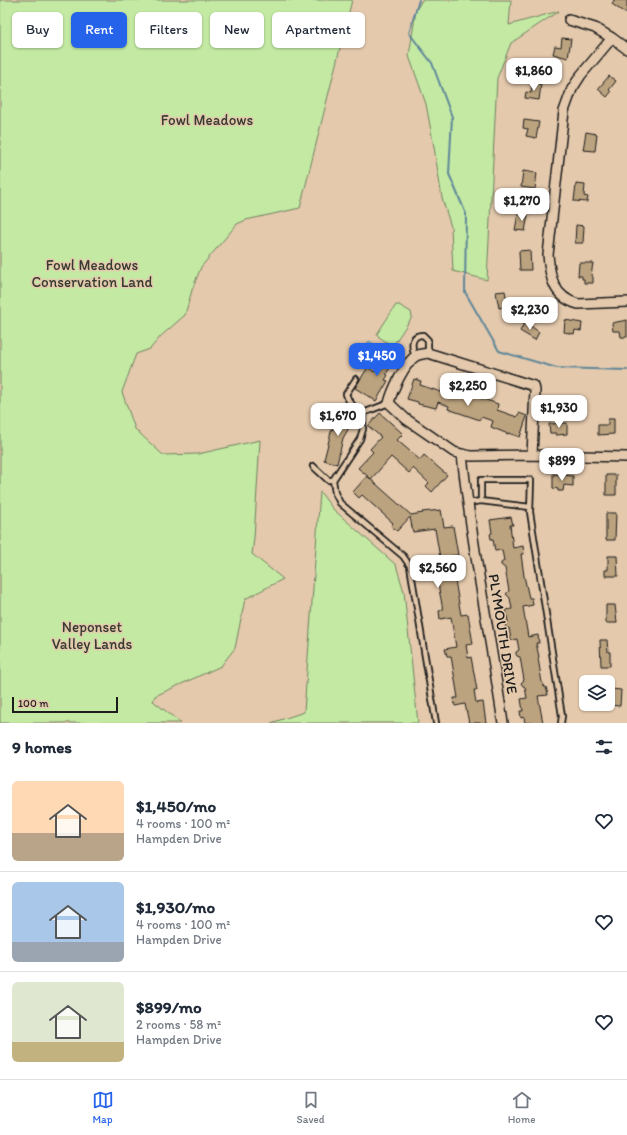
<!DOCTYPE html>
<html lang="en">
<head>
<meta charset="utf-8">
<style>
	body { margin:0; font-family:Itim,sans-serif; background:#f2f2f3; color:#1f2937; height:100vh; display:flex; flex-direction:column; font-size:15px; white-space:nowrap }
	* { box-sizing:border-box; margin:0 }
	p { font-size:13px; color:#747a83 }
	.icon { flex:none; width:22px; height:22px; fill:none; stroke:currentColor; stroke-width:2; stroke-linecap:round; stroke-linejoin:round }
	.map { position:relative; height:723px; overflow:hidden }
	.details { display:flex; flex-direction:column; background:#fff; flex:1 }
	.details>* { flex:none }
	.banner { position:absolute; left:12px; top:12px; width:400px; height:36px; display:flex; gap:8px }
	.buttons { position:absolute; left:579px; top:675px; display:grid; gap:8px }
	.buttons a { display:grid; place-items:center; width:36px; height:36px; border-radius:6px; background:#fff; box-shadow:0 1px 3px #0004; font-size:20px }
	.scale { position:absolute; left:12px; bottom:10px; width:106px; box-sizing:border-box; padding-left:4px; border:2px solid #1c1c1c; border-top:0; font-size:11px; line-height:14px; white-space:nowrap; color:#1c1c1c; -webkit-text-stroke:3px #e4c9ac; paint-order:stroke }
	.price { position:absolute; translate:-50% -34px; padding:0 9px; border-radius:8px; background:#fff; color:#222; font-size:13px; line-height:26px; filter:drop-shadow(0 1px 2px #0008) }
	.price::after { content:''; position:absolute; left:50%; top:24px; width:12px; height:9px; margin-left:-6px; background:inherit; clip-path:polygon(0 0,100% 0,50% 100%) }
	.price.on { background:#2563eb; color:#fff }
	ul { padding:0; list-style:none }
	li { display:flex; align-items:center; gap:12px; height:100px; padding:0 12px }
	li+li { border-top:1px solid #e0e1e3 }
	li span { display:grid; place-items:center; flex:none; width:112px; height:80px; border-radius:6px; color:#555 }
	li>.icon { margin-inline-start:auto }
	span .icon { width:48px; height:48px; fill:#fffc; stroke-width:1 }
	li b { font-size:17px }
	h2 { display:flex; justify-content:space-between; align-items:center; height:48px; padding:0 12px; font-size:17px }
	.tag { padding:0 14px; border-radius:6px; background:#fff; box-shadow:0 1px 3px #0004; font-size:14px; line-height:36px }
	.tag.on { background:#2563eb; color:#fff }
	.tabs { display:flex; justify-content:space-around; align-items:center; height:56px; border-top:1px solid #e0e1e3; background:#fff; font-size:11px; color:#747a83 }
	.tabs a { display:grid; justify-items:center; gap:2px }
	.tabs .on { color:#2563eb }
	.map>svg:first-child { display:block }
	.green { fill:#c3e9a3; stroke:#708260 }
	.water { fill:#8bccec; stroke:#5f8699 }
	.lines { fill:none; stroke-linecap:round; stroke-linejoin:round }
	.stream { stroke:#5f8699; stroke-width:2 }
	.building { fill:#bca37f; stroke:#1c1c1c }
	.service-casing { stroke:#1c1c1c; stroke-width:8 }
	.minor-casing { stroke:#1c1c1c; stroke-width:12 }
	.service { stroke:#e4c9ac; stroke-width:4.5 }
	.minor { stroke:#e4c9ac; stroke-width:9 }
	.labels { text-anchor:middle; stroke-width:3; stroke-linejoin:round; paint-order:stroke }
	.park-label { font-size:15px; fill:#353b30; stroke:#e4c9ac }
	.street-label { font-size:15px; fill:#1c1c1c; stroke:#e4c9ac }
</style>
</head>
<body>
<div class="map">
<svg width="627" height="723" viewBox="0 0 627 723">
	<rect width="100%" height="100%" fill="#e4c9ac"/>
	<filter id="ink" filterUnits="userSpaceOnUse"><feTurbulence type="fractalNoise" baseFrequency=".025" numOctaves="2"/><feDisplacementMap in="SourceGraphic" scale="8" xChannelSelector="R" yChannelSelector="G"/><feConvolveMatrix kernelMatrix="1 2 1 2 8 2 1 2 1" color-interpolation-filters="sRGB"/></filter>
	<g filter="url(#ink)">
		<!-- green -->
		<path class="green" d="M 0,0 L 352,0 L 300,208 L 246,220 L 237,224 L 201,267 L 192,290 L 185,315 L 161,336 L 150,349 L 136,354 L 122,392 L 135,429 L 163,455 L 198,454 L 260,440 L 254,538 L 252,554 L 283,579 L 245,599 L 235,648 L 221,666 L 155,696 L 153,701 L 181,723 L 0,723 Z
			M 422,0 L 511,0 L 509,25 L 559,11 L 511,43 L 497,78 L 487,280 L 453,271 L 451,227 L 442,198 L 434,147 L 426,104 L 409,56 L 416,10 Z
			M 396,305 L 399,305 L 411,312 L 412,317 L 394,344 L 391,345 L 379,337 L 377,334 Z
			M 320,492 L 333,509 L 396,565 L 404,592 L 418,723 L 271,723 L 304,712 Z"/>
		<!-- water -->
		<path class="water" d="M 369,341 L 377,346 L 373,353 L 370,352 L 369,354 L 371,356 L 367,363 L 358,357 Z"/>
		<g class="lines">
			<!-- stream -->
			<path class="stream" d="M 419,0 L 409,33 L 432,63 L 452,117 L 449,174 L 466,214 L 465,292 L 499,351 L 557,368 L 627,370"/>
		</g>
		<!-- building -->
		<path class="building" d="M 614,0 L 627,0 L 627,10 L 625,13 L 612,4 Z
			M 562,38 L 571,39 L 568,58 L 553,54 L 555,46 L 561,47 Z
			M 609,76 L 616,81 L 609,90 L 611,92 L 607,97 L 598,89 Z
			M 532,83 L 541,84 L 539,100 L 525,98 L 526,92 L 531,93 Z
			M 524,120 L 539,122 L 536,138 L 526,136 L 528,129 L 523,128 Z
			M 586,132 L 597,134 L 595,151 L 583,150 Z
			M 523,171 L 537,173 L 535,189 L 521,187 Z
			M 576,184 L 585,185 L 584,196 L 588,197 L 587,202 L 574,201 Z
			M 518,214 L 528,215 L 525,231 L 515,230 Z
			M 576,225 L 584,226 L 583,243 L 575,243 Z
			M 530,250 L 531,270 L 520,270 L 519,251 Z
			M 579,263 L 593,263 L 591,276 L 593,277 L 593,283 L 584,283 L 584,279 L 582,279 L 582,276 L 578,276 Z
			M 505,291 L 508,306 L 499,308 L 496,292 Z
			M 565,320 L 582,323 L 581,331 L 575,330 L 574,334 L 564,332 Z
			M 627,320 L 627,337 L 621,337 L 620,331 L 613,331 L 612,323 Z
			M 525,322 L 539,332 L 535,340 L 520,331 Z
			M 388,349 L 398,355 L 386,374 L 388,375 L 385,380 L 388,381 L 376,401 L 355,388 L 368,367 L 374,372 Z
			M 414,379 L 421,381 L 420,385 L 441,392 L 445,382 L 452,384 L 451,388 L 498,404 L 497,410 L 517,417 L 519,413 L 527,416 L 520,437 L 508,433 L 508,434 L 491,427 L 493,421 L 481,417 L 480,420 L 448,409 L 449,406 L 438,402 L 436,408 L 418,404 L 418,402 L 407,399 Z
			M 344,410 L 356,416 L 343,438 L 337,464 L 324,460 L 331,432 Z
			M 380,413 L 403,434 L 397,440 L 420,460 L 424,455 L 447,475 L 432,492 L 426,486 L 429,483 L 413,468 L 409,473 L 391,457 L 371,479 L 358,468 L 373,452 L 370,449 L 381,437 L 368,426 Z
			M 608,419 L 614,419 L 614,434 L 598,435 L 598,425 L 608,425 Z
			M 567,423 L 567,434 L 556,435 L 556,433 L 550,433 L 549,424 Z
			M 553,474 L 573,476 L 573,486 L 564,485 L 563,491 L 558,491 L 558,489 L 553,488 Z
			M 606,475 L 616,475 L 616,495 L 606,495 Z
			M 367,476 L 411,515 L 423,513 L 422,512 L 441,510 L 444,527 L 453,526 L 458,555 L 451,556 L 458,598 L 461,615 L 468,614 L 473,644 L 466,645 L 468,658 L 471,657 L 477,690 L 474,690 L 476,703 L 483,702 L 486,723 L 469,723 L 465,704 L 455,706 L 454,698 L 458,698 L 451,656 L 447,656 L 445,649 L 456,647 L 451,617 L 440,619 L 439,611 L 443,610 L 439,589 L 435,567 L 432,567 L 430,559 L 440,558 L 435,529 L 413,532 L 410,517 L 397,531 L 391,526 L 393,523 L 362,495 L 359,498 L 353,492 Z
			M 606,513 L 616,513 L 615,540 L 606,540 Z
			M 511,517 L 513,525 L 510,525 L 513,548 L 523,546 L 524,554 L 521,554 L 524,576 L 529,598 L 532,598 L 533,605 L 523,607 L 528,637 L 538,635 L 539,643 L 536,643 L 539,657 L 538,658 L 542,683 L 543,683 L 544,687 L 546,687 L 548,695 L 538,696 L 543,723 L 525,723 L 524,717 L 521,718 L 520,711 L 523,711 L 521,699 L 527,698 L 525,687 L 523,686 L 521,683 L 524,680 L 520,657 L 517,656 L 516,654 L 516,652 L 519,650 L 517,639 L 511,640 L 509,628 L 506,629 L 505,622 L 508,622 L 506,610 L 512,609 L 510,598 L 506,594 L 509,591 L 505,568 L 501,565 L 501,563 L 504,561 L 502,550 L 495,551 L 493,539 L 491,539 L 490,534 L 492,533 L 490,520 Z
			M 608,556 L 617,556 L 618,576 L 605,576 L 605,570 L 608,570 Z
			M 606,605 L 615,605 L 617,623 L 606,623 Z
			M 600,640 L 607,640 L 608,652 L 610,652 L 610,666 L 601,666 Z
			M 611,689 L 621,690 L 620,706 L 608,705 L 608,697 L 611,697 Z"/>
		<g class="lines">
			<!-- service casing -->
			<g class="service-casing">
				<path id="service" d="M 415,357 C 412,348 409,335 423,335 L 428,340 L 428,353
					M 356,379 L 346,394 C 349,404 355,408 363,413
					M 389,403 L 363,413 L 363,429 L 360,439 L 333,480 L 335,493 L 340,503 L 403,556 L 410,566 L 436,723
					M 313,466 L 328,480 L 333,480
					M 481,501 L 530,507
					M 467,503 L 481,501 L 481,480 L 531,480 L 530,512 L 562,716 L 561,723"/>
			</g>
			<!-- minor casing -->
			<g class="minor-casing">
				<path id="minor" d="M 569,20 L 595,28 L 612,38 L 627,49
					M 612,38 L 581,75 L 572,89 L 564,111 L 548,255 C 550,277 553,297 578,304 L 627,302
					M 462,454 C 471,544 490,633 503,723
					M 532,455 L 535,390 L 534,386 L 428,353 C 424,354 419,354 416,356 C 405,362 392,391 389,403 L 406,419 L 454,452 L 462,454 L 471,456 L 532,455 L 627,457"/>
			</g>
			<!-- service -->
			<use href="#service" class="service"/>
			<!-- minor -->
			<use href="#minor" class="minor"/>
		</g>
	</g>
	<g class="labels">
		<!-- park labels -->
		<g class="park-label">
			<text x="207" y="125">Fowl Meadows</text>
			<text x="92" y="270">Fowl Meadows<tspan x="92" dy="17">Conservation Land</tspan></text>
			<text x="92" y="632">Neponset<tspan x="92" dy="17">Valley Lands</tspan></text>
		</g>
		<!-- street labels -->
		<g class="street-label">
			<text transform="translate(503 634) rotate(81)" y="5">PLYMOUTH DRIVE</text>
		</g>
	</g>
</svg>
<div class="buttons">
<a><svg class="icon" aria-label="layers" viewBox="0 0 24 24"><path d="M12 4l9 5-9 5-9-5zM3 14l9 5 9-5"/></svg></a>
</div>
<div class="scale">100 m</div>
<b class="price" style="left:534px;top:92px">$1,860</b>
<b class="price" style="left:522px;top:222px">$1,270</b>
<b class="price" style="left:530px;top:331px">$2,230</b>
<b class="price on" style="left:377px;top:377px">$1,450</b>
<b class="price" style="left:468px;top:407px">$2,250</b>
<b class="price" style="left:559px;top:429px">$1,930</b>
<b class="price" style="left:338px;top:437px">$1,670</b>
<b class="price" style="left:562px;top:482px">$899</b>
<b class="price" style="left:438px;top:589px">$2,560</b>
<div class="banner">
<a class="tag">Buy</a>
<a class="tag on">Rent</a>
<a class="tag">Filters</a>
<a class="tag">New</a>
<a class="tag">Apartment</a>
</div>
</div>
<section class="details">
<h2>9 homes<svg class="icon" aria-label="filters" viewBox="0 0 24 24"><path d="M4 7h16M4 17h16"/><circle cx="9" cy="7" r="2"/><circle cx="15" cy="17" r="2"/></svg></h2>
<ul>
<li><span style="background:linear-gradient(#ffd9b3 65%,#b9a48a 0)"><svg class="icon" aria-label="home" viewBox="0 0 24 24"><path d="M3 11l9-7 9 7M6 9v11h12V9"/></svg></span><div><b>$1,450/mo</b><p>4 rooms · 100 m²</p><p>Hampden Drive</p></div><svg class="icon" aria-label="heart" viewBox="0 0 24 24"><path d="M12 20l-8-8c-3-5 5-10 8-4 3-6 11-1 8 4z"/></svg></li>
<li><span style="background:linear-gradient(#a9c7e8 75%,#9aa5b1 0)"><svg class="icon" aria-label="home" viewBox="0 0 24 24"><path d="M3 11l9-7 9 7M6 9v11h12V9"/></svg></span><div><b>$1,930/mo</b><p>4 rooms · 100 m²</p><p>Hampden Drive</p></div><svg class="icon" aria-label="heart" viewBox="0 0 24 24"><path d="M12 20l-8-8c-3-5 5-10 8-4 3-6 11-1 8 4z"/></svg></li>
<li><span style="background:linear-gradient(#dfe7d0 75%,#c2b280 0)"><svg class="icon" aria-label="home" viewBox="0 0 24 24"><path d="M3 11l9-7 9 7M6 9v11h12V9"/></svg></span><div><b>$899/mo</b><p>2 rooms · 58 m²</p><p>Hampden Drive</p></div><svg class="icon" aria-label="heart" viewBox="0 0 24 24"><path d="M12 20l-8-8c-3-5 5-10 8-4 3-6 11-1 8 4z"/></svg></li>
</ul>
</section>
<nav class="tabs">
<a class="on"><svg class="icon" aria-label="map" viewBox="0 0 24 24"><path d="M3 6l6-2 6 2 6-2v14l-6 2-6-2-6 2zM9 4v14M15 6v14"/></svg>Map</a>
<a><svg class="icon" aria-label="saved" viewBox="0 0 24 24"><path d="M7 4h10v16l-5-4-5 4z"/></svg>Saved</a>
<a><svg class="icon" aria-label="home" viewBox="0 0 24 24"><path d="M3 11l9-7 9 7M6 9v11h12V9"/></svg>Home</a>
</nav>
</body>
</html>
